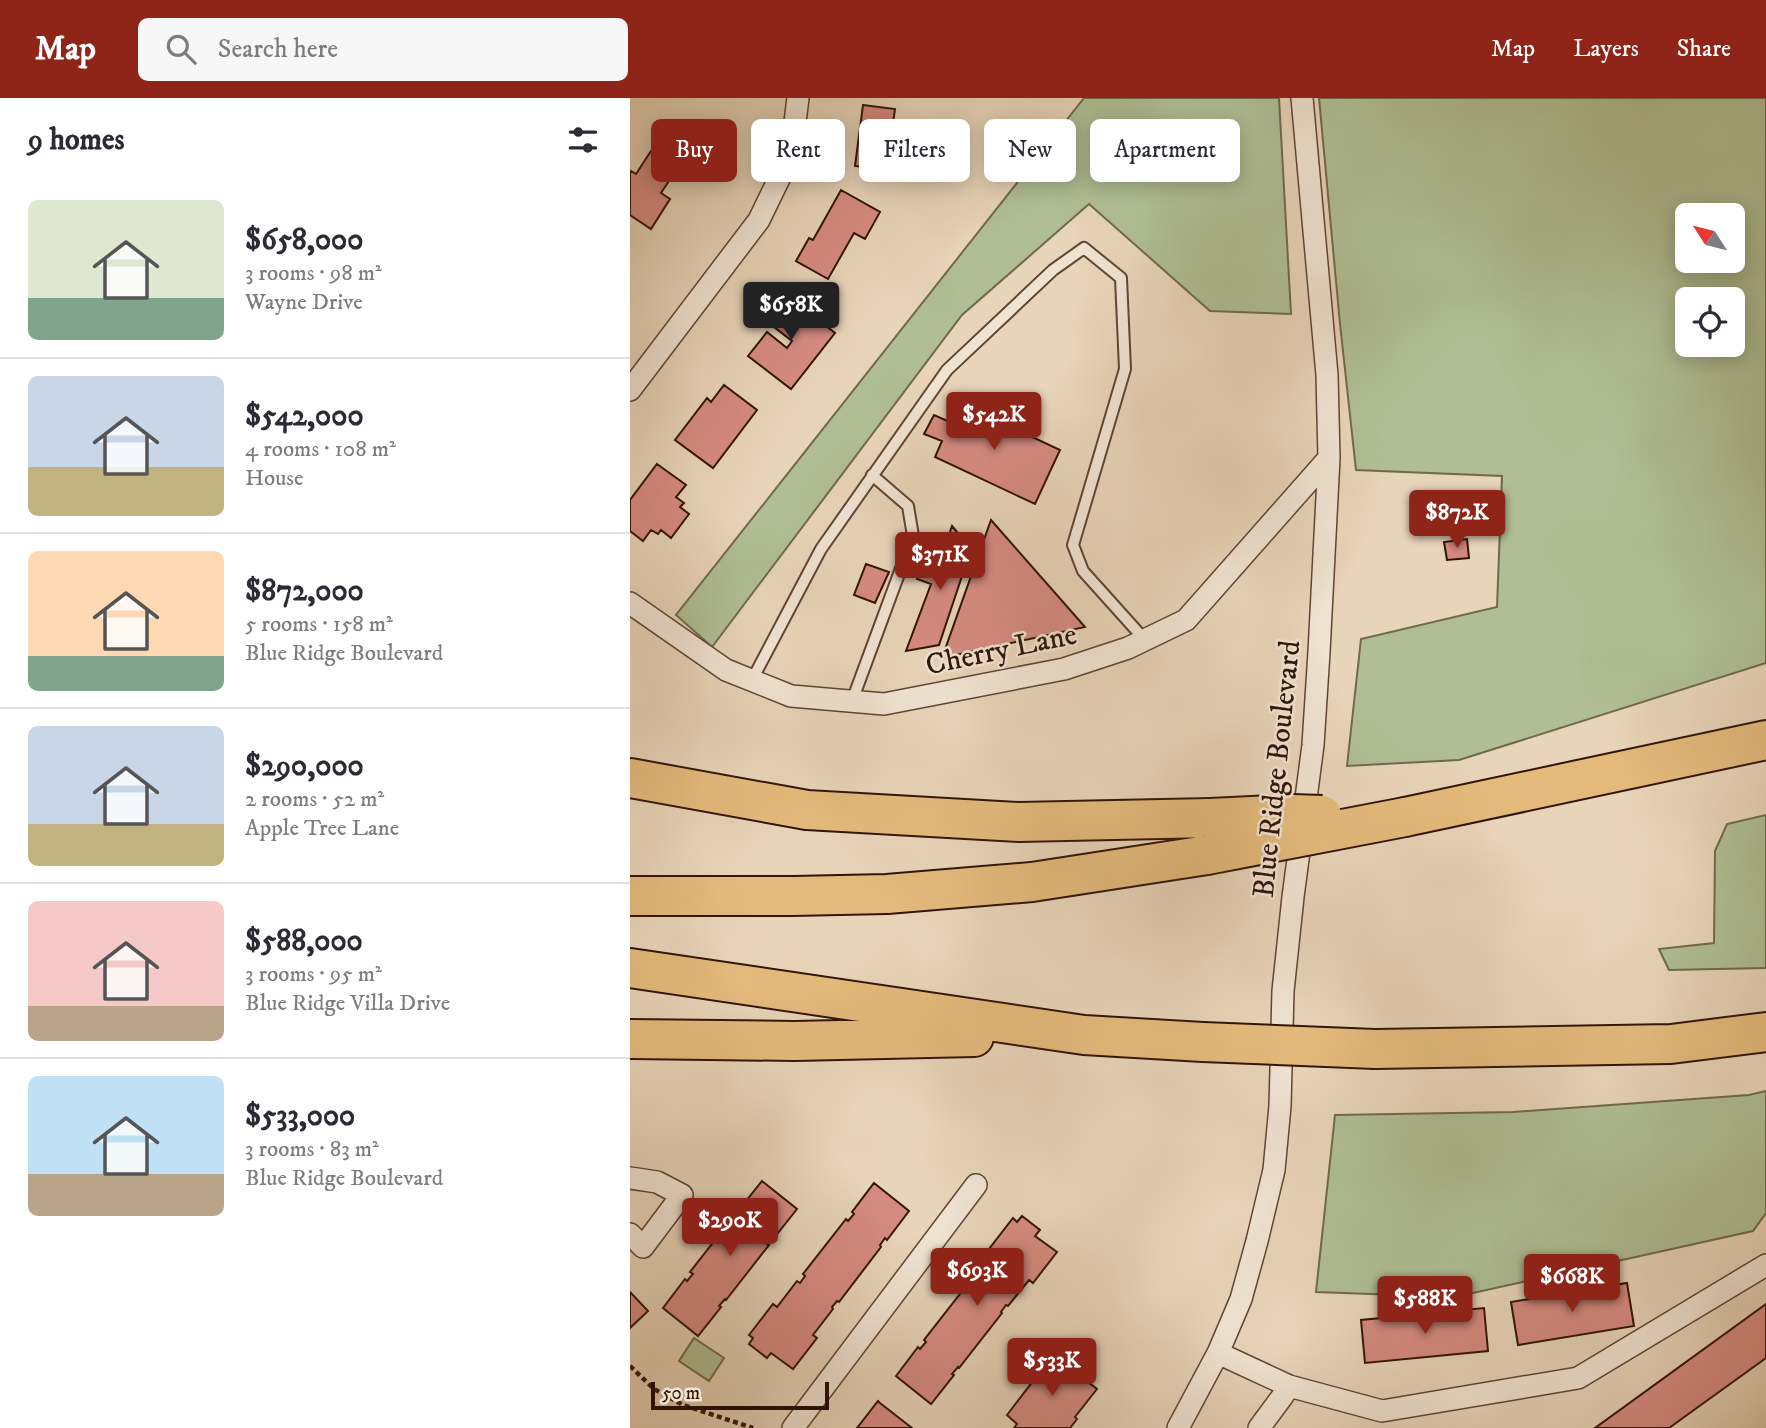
<!DOCTYPE html>
<html lang="en">
<head>
<meta charset="utf-8">
<style>
	body { margin:0; font-family:"IM FELL DW Pica",serif; background:#f7f7f7; color:#2b2b33; height:100vh; display:flex; flex-direction:column; font-size:26px; white-space:nowrap }
	* { box-sizing:border-box; margin:0 }
	p { font-size:23px; color:#7c7c81 }
	.icon { flex:none; width:38px; height:38px; fill:none; stroke:currentColor; stroke-width:2; stroke-linecap:round; stroke-linejoin:round }
	.map { position:relative; flex:1; overflow:hidden }
	.drawer { display:flex; flex-direction:column; background:#fff; width:630px }
	.drawer>* { flex:none }
	.hud { position:absolute; left:21px; top:21px; width:665px; height:63px; display:flex; gap:14px }
	.needle { width:46px; rotate:306deg }
	.fabs { position:absolute; left:1045px; top:105px; display:grid; gap:14px }
	.fabs a { display:grid; place-items:center; width:70px; height:70px; border-radius:10px; background:#fff; box-shadow:0 4px 18px #0003; font-size:35px }
	.scale { position:absolute; left:21px; bottom:18px; width:178px; box-sizing:border-box; padding-left:7px; border:4px solid #321406; border-top:0; font-size:19px; line-height:24px; white-space:nowrap; color:#321406; -webkit-text-stroke:5px #f0e3d2; paint-order:stroke }
	.price { position:absolute; translate:-50% -60px; padding:0 16px; border-radius:7px; background:#8f2418; color:#fff; font-size:23px; line-height:46px; filter:drop-shadow(0 2px 4px #0008) }
	.price::after { content:''; position:absolute; left:50%; top:42px; width:21px; height:16px; margin-left:-10px; background:inherit; clip-path:polygon(0 0,100% 0,50% 100%) }
	.price.selected { background:#222; color:#fff }
	ul { padding:0; list-style:none }
	li { display:flex; align-items:center; gap:21px; height:175px; padding:0 28px }
	li+li { border-top:2px solid #e1e1e2 }
	li span { display:grid; place-items:center; flex:none; width:196px; height:140px; border-radius:10px; color:#555 }
	li>.icon { margin-inline-start:auto }
	span .icon { width:84px; height:84px; fill:#fffc; stroke-width:1 }
	li b { font-size:30px }
	h2 { display:flex; justify-content:space-between; align-items:center; height:84px; padding:0 28px; font-size:30px }
	.tag { padding:0 24px; border-radius:10px; background:#fff; box-shadow:0 4px 18px #0003; font-size:24px; line-height:63px }
	.tag.selected { background:#8f2418; color:#fff }
	header { display:flex; align-items:center; gap:42px; box-sizing:border-box; height:98px; padding:0 35px; background:#8f2418; color:#fff }
	header strong { font-size:33px }
	nav { display:flex; gap:38px; margin-inline-start:auto; font-size:24px }
	.search { width:490px; height:63px; background:#f7f7f7; display:flex; align-items:center; gap:18px; box-sizing:border-box; padding:0 24px; border-radius:10px; color:#7c7c81; font-size:26px }
	main { display:flex; flex:1; min-height:0 }
	.map>svg:first-child { display:block }
	.green { fill:#afbe94; stroke:#70694d; stroke-width:2; fill-rule:evenodd }
	.building { fill:#d68b81; stroke:#321406; stroke-width:2 }
	.lines { fill:none; stroke-linecap:round; stroke-linejoin:round }
	.lane-casing { stroke:#604433; stroke-width:14 }
	.street-casing { stroke:#604433; stroke-width:24 }
	.highway-casing { stroke:#321406; stroke-width:42 }
	.path { stroke:#321406; stroke-width:4.5; stroke-dasharray:5 3.5; stroke-linecap:butt }
	.lane { stroke:#f0e3d2; stroke-width:10 }
	.street { stroke:#f0e3d2; stroke-width:21 }
	.highway { stroke:#e4ba7c; stroke-width:38 }
	.highway-bridge-casing { stroke:#321406; stroke-width:42; stroke-linecap:butt }
	.highway-bridge { stroke:#e4ba7c; stroke-width:38 }
	.labels { text-anchor:middle; stroke-width:5; stroke-linejoin:round; paint-order:stroke }
	.street-label { font-size:30px; fill:#321406; stroke:#f0e3d2 }
</style>
</head>
<body>
<header>
<strong>Map</strong>
<div class="search"><svg class="icon" aria-label="search" viewBox="0 0 24 24"><circle cx="10" cy="10" r="6"/><path d="M15 15l6 6"/></svg>Search here</div>
<nav><a>Map</a><a>Layers</a><a>Share</a></nav>
</header>
<main>
<section class="drawer">
<h2>9 homes<svg class="icon" aria-label="filters" viewBox="0 0 24 24"><path d="M4 7h16M4 17h16"/><circle cx="9" cy="7" r="2"/><circle cx="15" cy="17" r="2"/></svg></h2>
<ul>
<li><span style="background:linear-gradient(#dfe7d0 70%,#7fa58c 0)"><svg class="icon" aria-label="home" viewBox="0 0 24 24"><path d="M3 11l9-7 9 7M6 9v11h12V9"/></svg></span><div><b>$658,000</b><p>3 rooms · 98 m²</p><p>Wayne Drive</p></div></li>
<li><span style="background:linear-gradient(#c9d6e8 65%,#c2b280 0)"><svg class="icon" aria-label="home" viewBox="0 0 24 24"><path d="M3 11l9-7 9 7M6 9v11h12V9"/></svg></span><div><b>$542,000</b><p>4 rooms · 108 m²</p><p>House</p></div></li>
<li><span style="background:linear-gradient(#ffd9b3 75%,#7fa58c 0)"><svg class="icon" aria-label="home" viewBox="0 0 24 24"><path d="M3 11l9-7 9 7M6 9v11h12V9"/></svg></span><div><b>$872,000</b><p>5 rooms · 158 m²</p><p>Blue Ridge Boulevard</p></div></li>
<li><span style="background:linear-gradient(#c9d6e8 70%,#c2b280 0)"><svg class="icon" aria-label="home" viewBox="0 0 24 24"><path d="M3 11l9-7 9 7M6 9v11h12V9"/></svg></span><div><b>$290,000</b><p>2 rooms · 52 m²</p><p>Apple Tree Lane</p></div></li>
<li><span style="background:linear-gradient(#f6c9c9 75%,#b9a48a 0)"><svg class="icon" aria-label="home" viewBox="0 0 24 24"><path d="M3 11l9-7 9 7M6 9v11h12V9"/></svg></span><div><b>$588,000</b><p>3 rooms · 95 m²</p><p>Blue Ridge Villa Drive</p></div></li>
<li><span style="background:linear-gradient(#bfe0f5 70%,#b9a48a 0)"><svg class="icon" aria-label="home" viewBox="0 0 24 24"><path d="M3 11l9-7 9 7M6 9v11h12V9"/></svg></span><div><b>$533,000</b><p>3 rooms · 83 m²</p><p>Blue Ridge Boulevard</p></div></li>
</ul>
</section>
<div class="map">
<svg width="1136" height="1330" viewBox="0 0 1136 1330">
	<rect width="100%" height="100%" fill="#e8d4b9"/>
	<filter id="stains"><feTurbulence type="fractalNoise" baseFrequency=".00286" numOctaves="4"/><feColorMatrix values="0 0 0 0 .2 0 0 0 0 .09 0 0 0 0 .02 0 0 0 .5 -.17"/></filter>
	<radialGradient id="worn" r=".72"><stop offset=".6" stop-color="#630" stop-opacity="0"/><stop offset="1" stop-color="#630" stop-opacity=".3"/></radialGradient>
	<!-- green -->
	<path class="green" d="M 454,0 L 649,0 L 661,216 L 580,213 L 459,106 L 332,217 L 82,549 L 46,517 Z
		M 689,0 L 1136,0 L 1136,565 L 829,662 L 717,668 L 731,541 L 867,509 L 872,378 L 726,372 L 710,226 ZM 1057,117 L 1102,117 L 1102,163 L 1057,163 ZM 1057,201 L 1102,201 L 1102,247 L 1057,247 Z
		M 1136,717 L 1136,870 L 1039,872 L 1029,851 L 1084,845 L 1085,753 L 1097,726 Z
		M 1136,993 L 1136,1115 L 1123,1133 L 825,1199 L 686,1194 L 705,1017 L 883,1014 L 1119,997 Z
		M 64,1240 L 94,1260 L 79,1283 L 49,1263 Z"/>
	<!-- building -->
	<path class="building" d="M 233,7 L 265,11 L 259,53 L 281,56 L 279,75 L 225,68 Z
		M 23,50 L 47,66 L 37,82 L 39,83 L 31,95 L 40,101 L 21,131 L 0,117 L 0,75 L 1,73 L 6,76 Z
		M 211,92 L 250,114 L 235,141 L 224,135 L 198,181 L 166,163 L 179,140 L 183,142 Z
		M 155,196 L 205,235 L 161,291 L 118,258 L 137,234 L 157,250 L 162,243 L 135,222 Z
		M 94,287 L 127,312 L 83,370 L 45,342 L 77,300 L 81,304 Z
		M 330,305 L 430,352 L 405,406 L 305,359 L 312,343 L 294,336 L 304,317 L 322,325 Z
		M 27,366 L 56,387 L 46,399 L 54,405 L 50,409 L 59,416 L 41,440 L 31,432 L 28,436 L 21,432 L 13,443 L 0,433 L 0,402 Z
		M 361,422 L 455,529 L 312,560 Z
		M 322,428 L 341,451 L 309,547 L 276,553 L 301,486 L 287,481 L 293,464 L 308,468 Z
		M 837,441 L 839,460 L 817,462 L 814,444 Z
		M 236,466 L 259,474 L 245,505 L 224,497 Z
		M 132,1083 L 167,1111 L 144,1140 L 142,1139 L 137,1146 L 139,1147 L 96,1202 L 95,1201 L 89,1208 L 91,1209 L 68,1238 L 33,1210 L 55,1181 L 57,1183 L 63,1176 L 60,1174 L 103,1119 L 106,1121 L 111,1114 L 109,1112 Z
		M 244,1085 L 279,1113 L 257,1142 L 255,1140 L 250,1147 L 251,1149 L 209,1204 L 207,1203 L 202,1209 L 203,1211 L 183,1237 L 187,1240 L 163,1271 L 141,1255 L 137,1260 L 119,1246 L 123,1240 L 119,1237 L 143,1206 L 147,1209 L 167,1183 L 170,1185 L 175,1178 L 173,1176 L 216,1121 L 218,1123 L 224,1116 L 222,1114 Z
		M 392,1118 L 410,1132 L 405,1138 L 427,1154 L 403,1185 L 399,1182 L 378,1208 L 376,1207 L 371,1214 L 372,1215 L 329,1270 L 328,1269 L 322,1276 L 324,1277 L 301,1306 L 266,1278 L 288,1249 L 290,1251 L 296,1244 L 294,1242 L 337,1187 L 339,1189 L 344,1182 L 342,1180 L 363,1154 L 359,1151 L 383,1120 L 387,1124 Z
		M 997,1185 L 1004,1228 L 888,1247 L 881,1204 Z
		M 0,1194 L 18,1213 L 0,1230 Z
		M 1136,1206 L 1136,1260 L 1039,1330 L 965,1330 Z
		M 854,1210 L 858,1253 L 735,1265 L 731,1222 Z
		M 423,1257 L 467,1291 L 445,1319 L 447,1321 L 440,1330 L 384,1330 L 387,1326 L 377,1317 Z
		M 248,1303 L 250,1305 L 282,1330 L 227,1330 Z"/>
	<g class="lines">
		<!-- lane casing -->
		<g class="lane-casing">
			<path id="lane" d="M 122,582 L 191,451 L 317,272 L 423,172 L 454,150 L 491,180 L 495,271 L 443,447 L 453,473 L 515,542
				M 222,603 L 283,438 L 278,408 L 242,377"/>
		</g>
		<!-- street casing -->
		<g class="street-casing">
			<path id="street" d="M 0,292 L 129,122 L 161,56 L 168,0
				M 0,505 L 96,572 L 161,598 L 254,606 L 434,571 L 498,550 L 556,522 L 699,360
				M 0,1080 L 27,1084 L 52,1097 L 13,1149 L 0,1136
				M 588,1255 L 659,1288 L 752,1313 L 948,1280 L 1136,1167
				M 163,1330 L 346,1087
				M 548,1330 L 588,1255 L 611,1201 L 627,1143 L 644,1072 L 650,1008 L 653,893 L 663,799 L 683,647 L 689,554 L 699,360 L 697,277 L 672,0
				M 629,1330 L 652,1299 L 659,1288"/>
		</g>
		<!-- highway casing -->
		<g class="highway-casing">
			<path id="highway" d="M 0,680 L 177,712 L 389,724 L 580,720
				M 775,719 L 1136,642
				M 0,798 L 163,798 L 257,796 L 402,784 L 577,757
				M 0,870 L 454,937 L 573,944
				M 0,941 L 165,943 L 344,939
				M 745,951 L 1041,946 L 1136,934"/>
		</g>
		<!-- path -->
		<path class="path" d="M 0,1268 L 24,1291 L 53,1307 L 123,1330"/>
		<!-- lane -->
		<use href="#lane" class="lane"/>
		<!-- street -->
		<use href="#street" class="street"/>
		<!-- highway -->
		<use href="#highway" class="highway"/>
		<!-- highway-bridge casing -->
		<g class="highway-bridge-casing">
			<path id="highway-bridge" d="M 580,720 L 663,716 L 692,717
				M 577,757 L 775,719
				M 573,944 L 745,951"/>
		</g>
		<!-- highway-bridge -->
		<use href="#highway-bridge" class="highway-bridge"/>
	</g>
	<g class="labels">
		<!-- street labels -->
		<g class="street-label">
			<text transform="translate(371 551) rotate(-12)" y="10">Cherry Lane</text>
			<text transform="translate(646 671) rotate(-84)" y="10">Blue Ridge Boulevard</text>
		</g>
	</g>
	<rect width="100%" height="100%" filter="url(#stains)"/>
	<rect width="100%" height="100%" fill="url(#worn)"/>
</svg>
<div class="fabs">
<a><svg class="needle" viewBox="-14 -14 28 28"><path d="M0-13l5 13h-10z" fill="#e53935"/><path d="M0 13l5-13h-10z" fill="#7c7c81"/></svg></a>
<a><svg class="icon" aria-label="locate" viewBox="0 0 24 24"><circle cx="12" cy="12" r="6"/><path d="M12 2v4M12 18v4M2 12h4M18 12h4"/></svg></a>
</div>
<div class="scale">50 m</div>
<b class="price selected" style="left:161px;top:244px">$658K</b>
<b class="price" style="left:364px;top:354px">$542K</b>
<b class="price" style="left:827px;top:452px">$872K</b>
<b class="price" style="left:310px;top:494px">$371K</b>
<b class="price" style="left:100px;top:1160px">$290K</b>
<b class="price" style="left:347px;top:1210px">$693K</b>
<b class="price" style="left:942px;top:1216px">$668K</b>
<b class="price" style="left:795px;top:1238px">$588K</b>
<b class="price" style="left:422px;top:1300px">$533K</b>
<div class="hud">
<a class="tag selected">Buy</a>
<a class="tag">Rent</a>
<a class="tag">Filters</a>
<a class="tag">New</a>
<a class="tag">Apartment</a>
</div>
</div>
</main>
</body>
</html>
